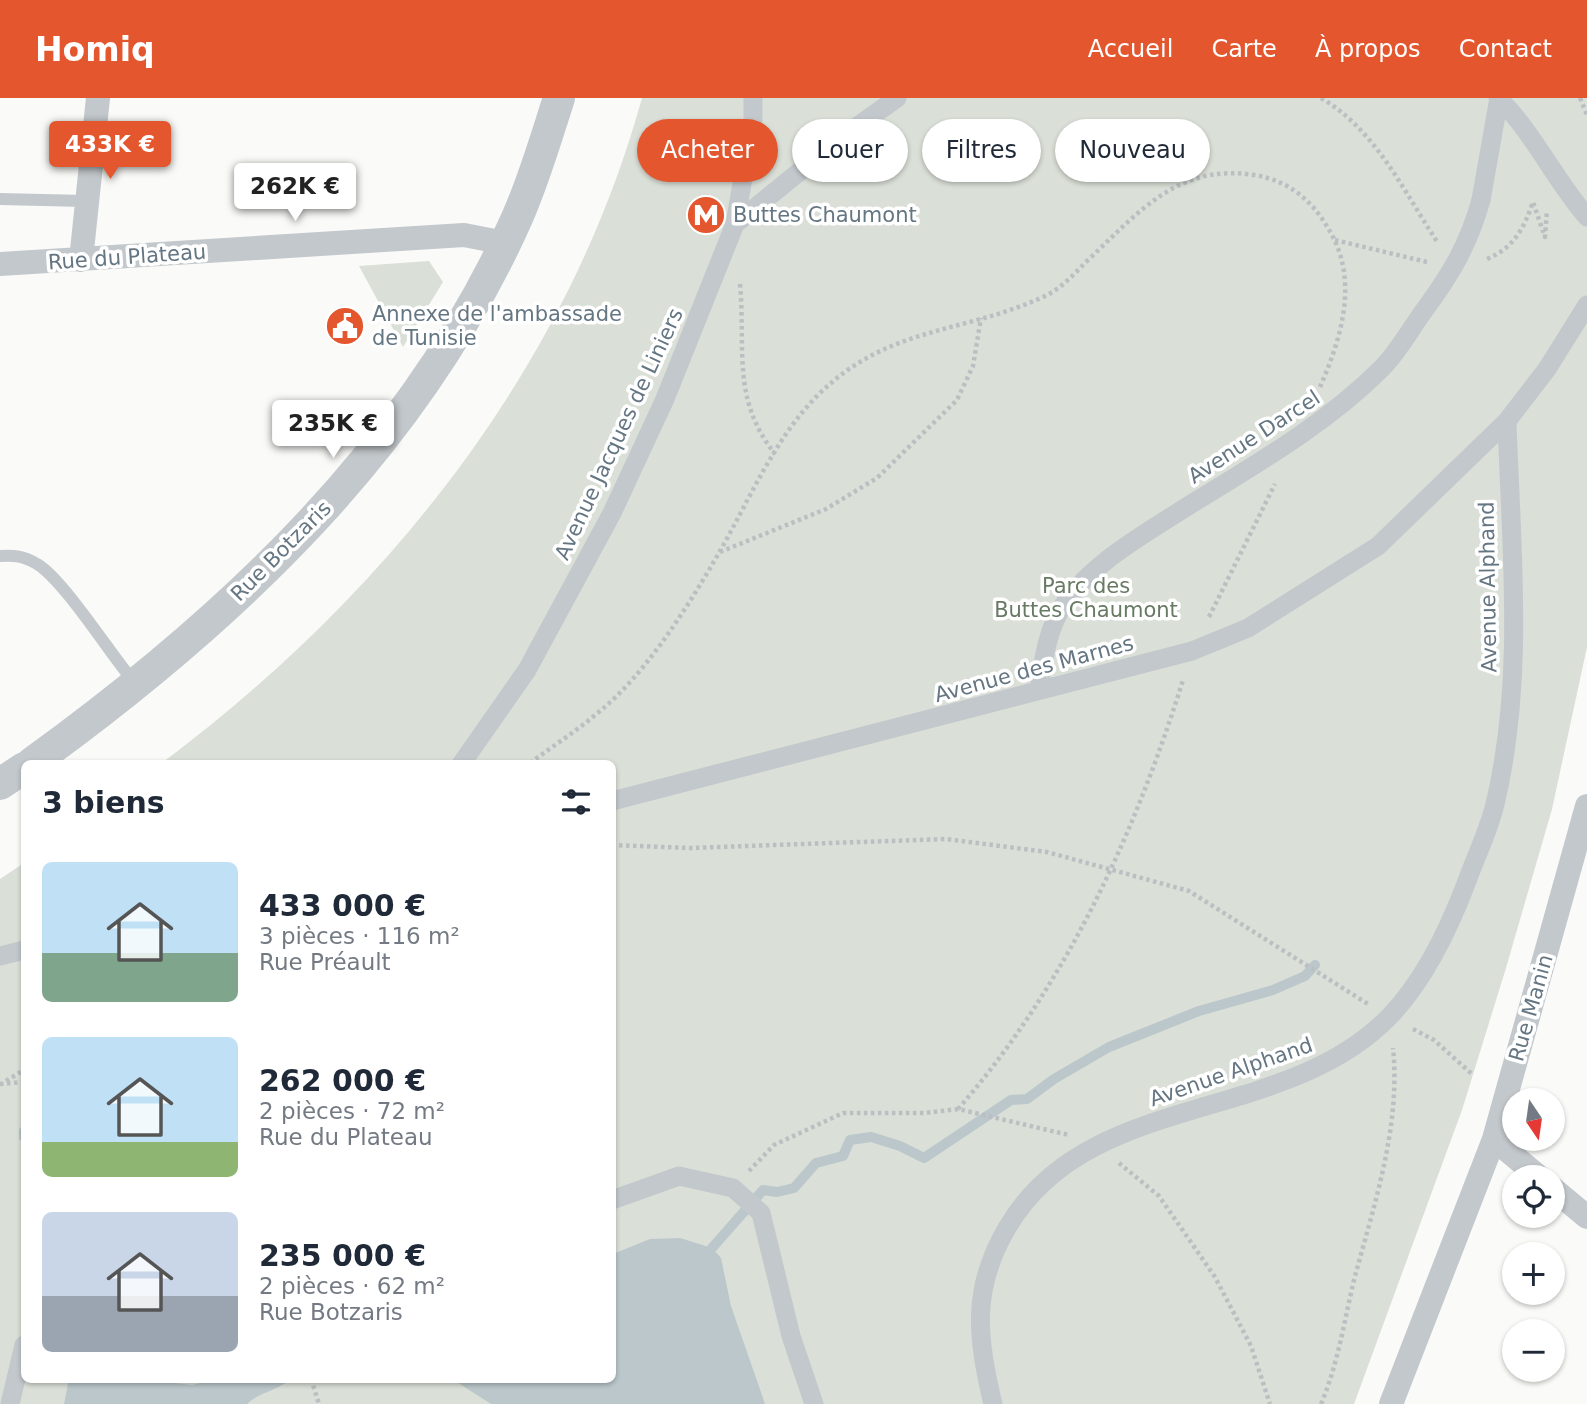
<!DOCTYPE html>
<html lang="fr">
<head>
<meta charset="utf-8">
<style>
	body { margin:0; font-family:"DejaVu Sans",sans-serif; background:#f2f2f3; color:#1f2937; height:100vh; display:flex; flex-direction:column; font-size:26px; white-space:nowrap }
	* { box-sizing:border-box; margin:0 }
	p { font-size:23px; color:#747a83 }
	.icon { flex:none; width:38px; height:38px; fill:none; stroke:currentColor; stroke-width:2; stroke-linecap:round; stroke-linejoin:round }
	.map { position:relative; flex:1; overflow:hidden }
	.details { position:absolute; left:21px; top:662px; width:595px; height:623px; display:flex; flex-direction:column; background:#fff; border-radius:10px; box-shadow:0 2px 5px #0004 }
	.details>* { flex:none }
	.top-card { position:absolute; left:637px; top:21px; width:665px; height:63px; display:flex; gap:14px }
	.needle { width:46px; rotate:167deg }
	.fabs { position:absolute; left:1502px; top:990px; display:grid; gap:14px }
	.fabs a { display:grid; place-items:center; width:63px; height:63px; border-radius:50%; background:#fff; box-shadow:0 2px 5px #0004; font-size:35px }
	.price { position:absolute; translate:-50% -60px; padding:0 16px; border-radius:7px; background:#fff; color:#222; font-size:23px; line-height:46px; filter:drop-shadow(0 2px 4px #0008) }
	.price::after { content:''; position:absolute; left:50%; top:42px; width:21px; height:16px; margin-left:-10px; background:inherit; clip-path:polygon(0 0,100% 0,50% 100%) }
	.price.current { background:#e4572e; color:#fff }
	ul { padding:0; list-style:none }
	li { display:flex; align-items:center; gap:21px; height:175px; padding:0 21px }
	li span { display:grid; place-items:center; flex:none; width:196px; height:140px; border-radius:10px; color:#555 }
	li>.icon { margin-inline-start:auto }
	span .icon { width:84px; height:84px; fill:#fffc; stroke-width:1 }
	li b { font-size:30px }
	h2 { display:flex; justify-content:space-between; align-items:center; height:84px; padding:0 21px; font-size:30px }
	.tag { padding:0 24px; border-radius:32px; background:#fff; box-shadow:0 2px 5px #0004; font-size:24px; line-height:63px }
	.tag.current { background:#e4572e; color:#fff }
	header { display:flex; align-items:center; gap:42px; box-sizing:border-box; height:98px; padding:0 35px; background:#e4572e; color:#fff }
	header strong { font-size:33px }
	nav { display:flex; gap:38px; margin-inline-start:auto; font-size:24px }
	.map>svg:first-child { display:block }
	.green { fill:#dadfd7 }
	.water { fill:#bbc7cb }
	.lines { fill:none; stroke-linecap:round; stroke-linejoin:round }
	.stream { stroke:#bbc7cb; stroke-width:10 }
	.path { stroke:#bbbfc2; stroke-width:4.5; stroke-dasharray:3.5 3.5; stroke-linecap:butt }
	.service { stroke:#c3c8cc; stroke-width:12 }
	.pedestrian { stroke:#c3c8cc; stroke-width:19 }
	.minor { stroke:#c3c8cc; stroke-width:24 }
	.tertiary { stroke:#c3c8cc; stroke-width:32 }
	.pedestrian-bridge { stroke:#c3c8cc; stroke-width:19 }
	.labels { text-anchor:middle; stroke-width:7; stroke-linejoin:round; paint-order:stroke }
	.poi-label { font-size:21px; fill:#657683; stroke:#fff; text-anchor:start }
	.street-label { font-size:21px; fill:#657683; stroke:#fff }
	.park-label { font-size:21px; fill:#687a64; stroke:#fff }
</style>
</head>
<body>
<header>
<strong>Homiq</strong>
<nav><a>Accueil</a><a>Carte</a><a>À propos</a><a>Contact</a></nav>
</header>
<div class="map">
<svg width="1587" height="1306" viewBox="0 0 1587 1306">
	<rect width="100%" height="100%" fill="#fafaf8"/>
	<!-- green -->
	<path class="green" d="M 642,0 L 1587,0 L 1587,549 L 1552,711 L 1506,870 L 1462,1012 L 1354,1306 L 0,1306 L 0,781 L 24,765 L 24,1281 L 612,1281 L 612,665 L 162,665 C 385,498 567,272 642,0 Z
		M 429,163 L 443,184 L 403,249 L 359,168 Z"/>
	<!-- water -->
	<path class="water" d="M 680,1140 L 712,1150 L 721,1160 L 731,1208 L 765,1306 L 491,1306 L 452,1281 L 612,1281 L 613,1156 L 650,1141 Z
		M 69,1281 L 141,1281 L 192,1287 L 218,1281 L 291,1281 C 275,1294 261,1293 247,1306 L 64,1306 Z"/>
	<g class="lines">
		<!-- stream -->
		<path class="stream" d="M 24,1033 L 24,1039
			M 712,1150 L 763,1092 L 777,1094 L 794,1090 L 816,1065 L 843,1058 L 850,1042 L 871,1039 L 900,1048 L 924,1060 L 1011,1002 L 1027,1001 L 1054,981 L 1109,949 L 1199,913 L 1273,892 L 1305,878 L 1315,867"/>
		<!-- path -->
		<path class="path" d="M 1321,0 C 1376,32 1404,94 1438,145
			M 1580,0 L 1587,17
			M 1335,142 L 1427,164
			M 1487,161 C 1514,150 1524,130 1533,104 L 1545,139 L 1547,112
			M 740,186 C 746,252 731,300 775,356
			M 720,454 L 826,411 L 877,380 L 957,302 L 973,268 L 981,220
			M 1209,519 L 1275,386
			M 530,665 C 553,648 578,632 600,613 C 644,577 684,515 713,465 C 746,410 772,343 818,297 C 887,228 962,236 1043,199 C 1061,191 1073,177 1086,164 C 1137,116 1177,65 1254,77 C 1292,83 1316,106 1333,139 C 1358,188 1340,243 1320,289
			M 612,747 L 689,750 L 946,741 L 1047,754 L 1189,793 L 1368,906
			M 1413,931 L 1434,942 L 1473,977
			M 6,983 L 24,972
			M 0,986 L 24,984
			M 958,1011 C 1065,889 1135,736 1183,582
			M 1119,1065 L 1159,1098 L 1215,1179 L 1251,1248 L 1270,1306
			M 749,1073 L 774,1047 L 843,1015 L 925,1015 L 958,1011 L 1069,1037
			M 311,1281 L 319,1306
			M 1321,1306 C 1338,1266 1344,1224 1354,1182 C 1374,1107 1401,1028 1393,950"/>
		<!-- service -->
		<path class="service" d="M 0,101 L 85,103
			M 0,458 C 14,457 24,458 37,466 C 63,481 111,557 134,584"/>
		<!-- pedestrian -->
		<path class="pedestrian" d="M 1498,0 C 1534,35 1554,81 1587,119
			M 735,126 L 841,40 L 897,0
			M 1039,592 C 1043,564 1047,531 1064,506 C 1093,464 1146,435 1188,408 C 1256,366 1325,327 1382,270 C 1398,254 1410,232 1423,214 C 1451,176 1468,148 1481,102
			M 462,665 L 527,572 L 612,415 L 665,301 L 735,126 L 753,22 L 753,0
			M 612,703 L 1192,553 L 1248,530 L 1378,448 L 1507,323 L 1547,271 L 1587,207
			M 0,858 L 24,852
			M 612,1102 L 679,1078 L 733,1090 L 761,1115 L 791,1238 L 814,1306
			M 10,1306 L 24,1247
			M 993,1306 C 977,1241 971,1191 1007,1130 C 1088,991 1283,1028 1389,919 C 1425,882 1449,831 1467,783 C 1476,758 1489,732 1495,706 C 1525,581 1511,450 1507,323"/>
		<!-- minor -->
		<path class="minor" d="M 81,162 L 98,0
			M 0,166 L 464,137 L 505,145
			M 1494,1041 L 1540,1080
			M 1552,1090 L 1587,1119
			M 1391,1306 L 1494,1041 L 1587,708"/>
		<!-- tertiary -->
		<path class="tertiary" d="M 32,665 C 231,521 415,349 517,120 C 534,82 546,40 559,0
			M 0,686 L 24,670"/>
		<!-- pedestrian-bridge -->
		<path class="pedestrian-bridge" d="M 1481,102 L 1499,0"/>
	</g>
	<!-- icons -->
	<defs>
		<g id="metro-disc" transform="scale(2.0125)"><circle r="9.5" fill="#e4572e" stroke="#fff"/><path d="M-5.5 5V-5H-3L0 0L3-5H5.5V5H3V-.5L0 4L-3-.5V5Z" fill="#fff"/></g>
		<g id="civic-disc" transform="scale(2.0125)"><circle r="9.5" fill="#e4572e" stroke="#fff"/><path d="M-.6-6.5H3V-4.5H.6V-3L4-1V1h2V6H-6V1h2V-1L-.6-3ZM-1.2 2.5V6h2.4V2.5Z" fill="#fff"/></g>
	</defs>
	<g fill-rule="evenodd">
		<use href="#metro-disc" x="706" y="117"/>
		<use href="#civic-disc" x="345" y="228"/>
	</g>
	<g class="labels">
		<!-- poi labels -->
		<g class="poi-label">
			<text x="733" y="124">Buttes Chaumont</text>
			<text x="372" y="223">Annexe de l'ambassade<tspan x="372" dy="24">de Tunisie</tspan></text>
		</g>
		<!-- street labels -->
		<g class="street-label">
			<text transform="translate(127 159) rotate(-4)" y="7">Rue du Plateau</text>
			<text transform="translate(619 336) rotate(-65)" y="7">Avenue Jacques de Liniers</text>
			<text transform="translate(1254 339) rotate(-33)" y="7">Avenue Darcel</text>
			<text transform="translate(281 453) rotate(-45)" y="7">Rue Botzaris</text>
			<text transform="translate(1488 489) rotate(-91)" y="7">Avenue Alphand</text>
			<text transform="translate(1034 571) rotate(-15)" y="7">Avenue des Marnes</text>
			<text transform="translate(1531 910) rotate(-74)" y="7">Rue Manin</text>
			<text transform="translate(1231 974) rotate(-19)" y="7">Avenue Alphand</text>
		</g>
		<!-- park labels -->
		<g class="park-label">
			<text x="1086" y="495">Parc des<tspan x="1086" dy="24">Buttes Chaumont</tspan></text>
		</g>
	</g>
</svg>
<div class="fabs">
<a><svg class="needle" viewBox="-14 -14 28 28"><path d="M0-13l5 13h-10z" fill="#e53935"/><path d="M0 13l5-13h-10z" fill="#747a83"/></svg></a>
<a><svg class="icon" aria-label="locate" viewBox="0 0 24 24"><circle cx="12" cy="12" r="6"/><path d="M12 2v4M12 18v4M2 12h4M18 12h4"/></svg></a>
<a>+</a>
<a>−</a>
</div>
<b class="price current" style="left:110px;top:83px">433K €</b>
<b class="price" style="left:295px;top:125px">262K €</b>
<b class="price" style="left:333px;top:362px">235K €</b>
<div class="top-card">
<a class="tag current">Acheter</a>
<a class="tag">Louer</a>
<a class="tag">Filtres</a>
<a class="tag">Nouveau</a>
</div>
<section class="details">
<h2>3 biens<svg class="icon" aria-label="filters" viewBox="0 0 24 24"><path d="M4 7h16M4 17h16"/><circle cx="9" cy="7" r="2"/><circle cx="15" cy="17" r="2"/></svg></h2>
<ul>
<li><span style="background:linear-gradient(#bfe0f5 65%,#7fa58c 0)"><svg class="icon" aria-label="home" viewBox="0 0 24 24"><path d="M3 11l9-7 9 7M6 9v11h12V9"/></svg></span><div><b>433 000 €</b><p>3 pièces · 116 m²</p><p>Rue Préault</p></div></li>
<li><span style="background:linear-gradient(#bfe0f5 75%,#8fb573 0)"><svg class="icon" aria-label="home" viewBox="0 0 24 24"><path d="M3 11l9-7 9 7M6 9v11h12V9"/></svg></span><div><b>262 000 €</b><p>2 pièces · 72 m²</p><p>Rue du Plateau</p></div></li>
<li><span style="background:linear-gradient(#c9d6e8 60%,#9aa5b1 0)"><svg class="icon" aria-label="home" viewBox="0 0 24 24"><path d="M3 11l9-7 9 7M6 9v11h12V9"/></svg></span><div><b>235 000 €</b><p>2 pièces · 62 m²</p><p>Rue Botzaris</p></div></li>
</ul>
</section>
</div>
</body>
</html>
